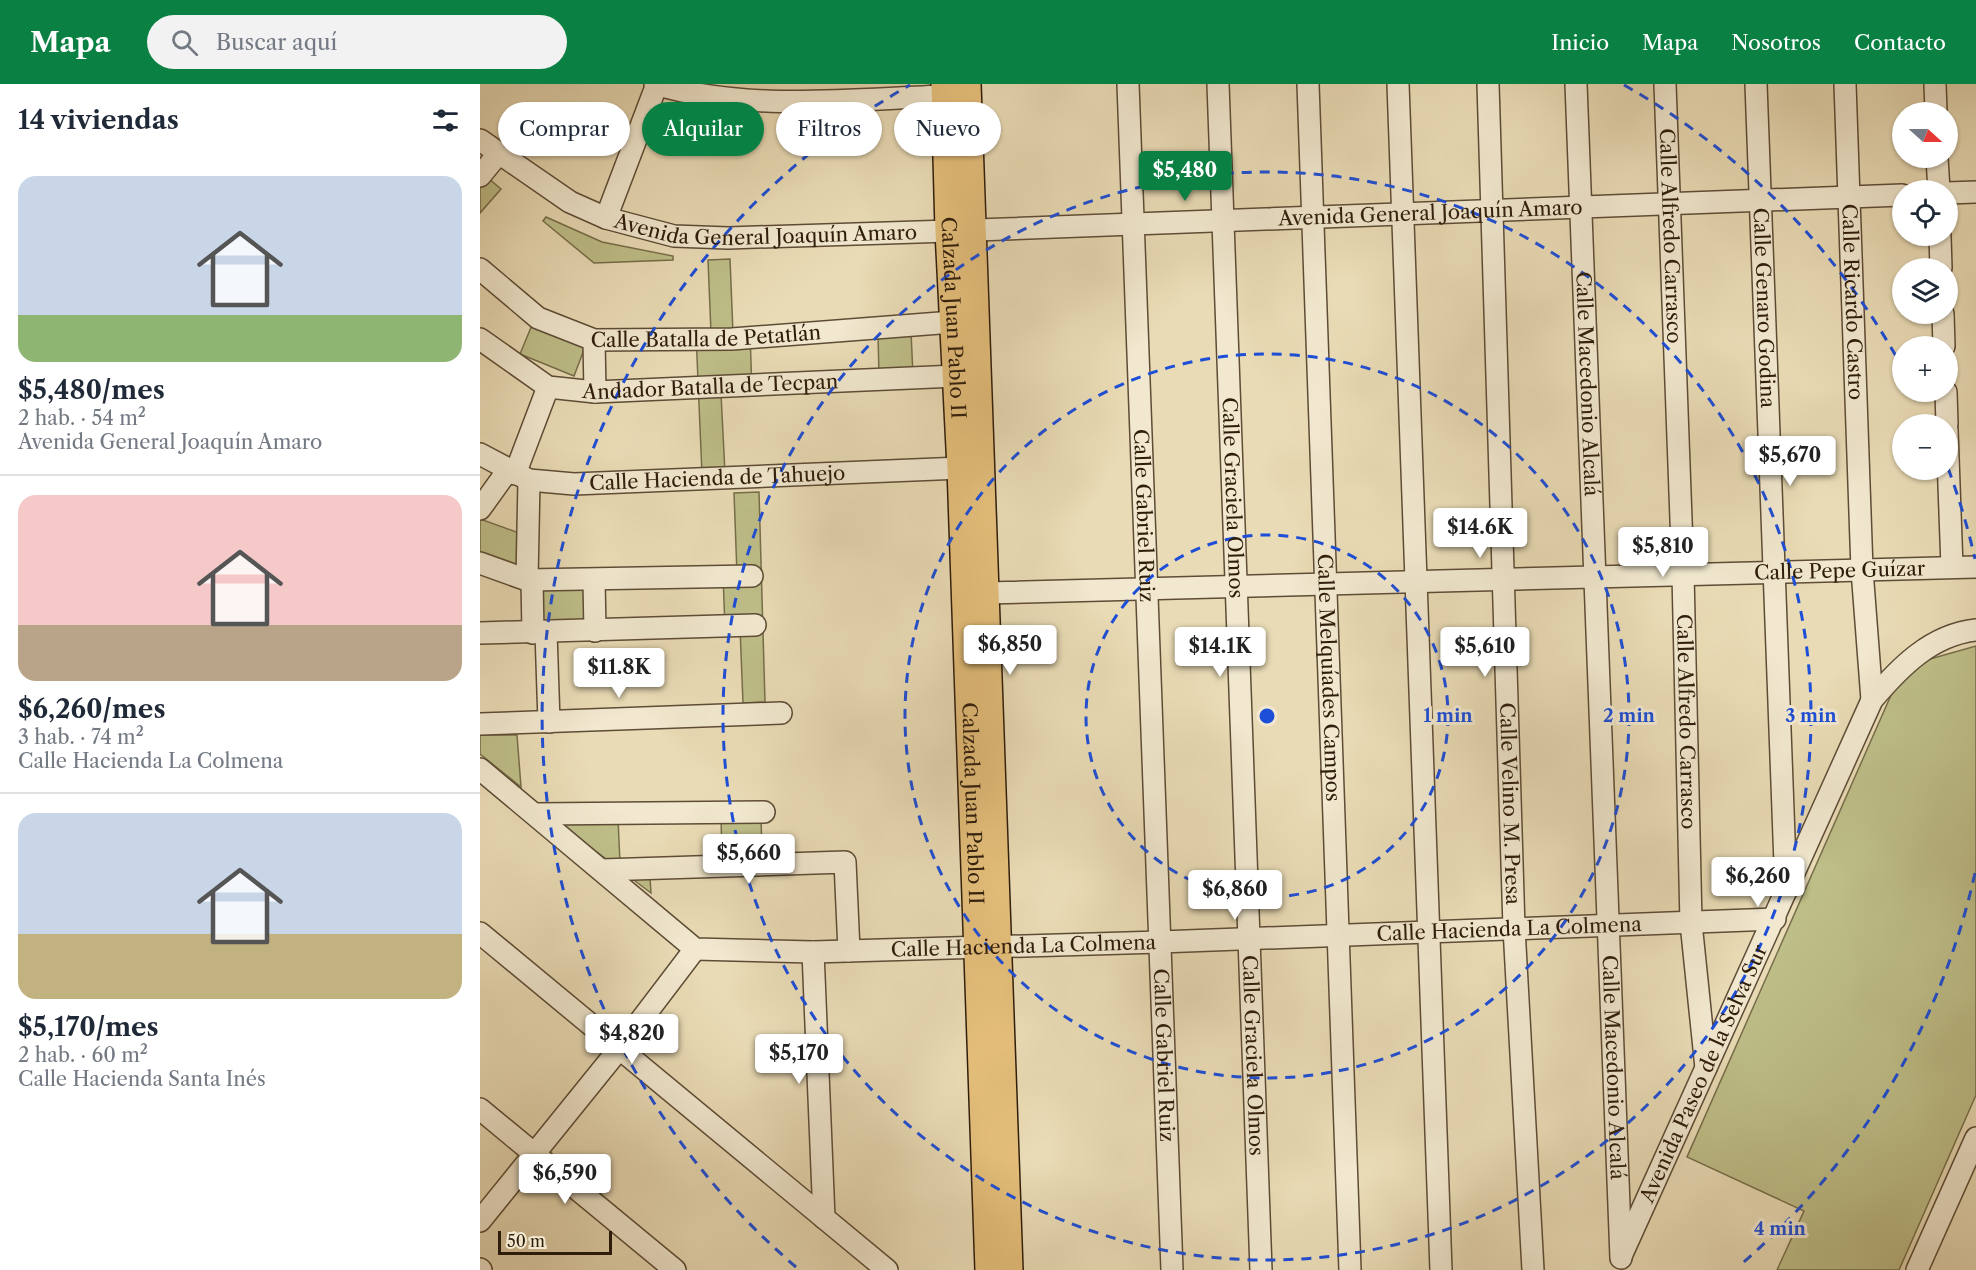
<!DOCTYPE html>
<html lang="es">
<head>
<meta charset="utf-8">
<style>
	body { margin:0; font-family:"Libre Caslon Text",serif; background:#f2f2f3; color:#1f2937; height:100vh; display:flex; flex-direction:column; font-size:22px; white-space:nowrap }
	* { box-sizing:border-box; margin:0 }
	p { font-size:20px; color:#747a83 }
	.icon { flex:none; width:33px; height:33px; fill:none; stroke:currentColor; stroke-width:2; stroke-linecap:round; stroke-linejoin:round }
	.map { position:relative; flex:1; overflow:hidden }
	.side { display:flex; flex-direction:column; background:#fff; width:480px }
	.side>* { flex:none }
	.top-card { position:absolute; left:18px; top:18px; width:570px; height:54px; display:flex; gap:12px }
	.needle { width:39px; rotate:111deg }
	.buttons { position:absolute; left:1412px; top:18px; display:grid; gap:12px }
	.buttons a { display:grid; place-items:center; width:66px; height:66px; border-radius:50%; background:#fff; box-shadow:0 2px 4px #0004; font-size:30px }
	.scale { position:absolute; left:18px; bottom:15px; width:114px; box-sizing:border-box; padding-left:6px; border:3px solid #2f1d0c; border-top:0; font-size:16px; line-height:21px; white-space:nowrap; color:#2f1d0c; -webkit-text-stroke:4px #f1e8cf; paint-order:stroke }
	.price { position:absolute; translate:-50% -51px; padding:0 14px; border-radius:6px; background:#fff; color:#222; font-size:20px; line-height:39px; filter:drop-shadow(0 2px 3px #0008) }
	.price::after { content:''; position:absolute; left:50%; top:36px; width:18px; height:14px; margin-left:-9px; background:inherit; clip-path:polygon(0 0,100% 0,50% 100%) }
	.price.active { background:#0b8043; color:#fff }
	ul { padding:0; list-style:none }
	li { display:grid; align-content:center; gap:12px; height:318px; padding:0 18px }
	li+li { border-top:2px solid #e0e1e3 }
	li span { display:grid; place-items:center; height:186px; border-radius:18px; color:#555 }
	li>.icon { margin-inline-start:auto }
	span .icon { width:108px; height:108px; fill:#fffc; stroke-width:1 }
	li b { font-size:26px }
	h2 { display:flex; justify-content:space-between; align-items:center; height:72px; padding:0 18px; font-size:26px }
	.tag { padding:0 21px; border-radius:27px; background:#fff; box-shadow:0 2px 4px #0004; font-size:21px; line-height:54px }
	.tag.active { background:#0b8043; color:#fff }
	header { display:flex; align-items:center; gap:36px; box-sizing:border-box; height:84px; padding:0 30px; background:#0b8043; color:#fff }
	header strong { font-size:28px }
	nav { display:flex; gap:33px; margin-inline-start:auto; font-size:21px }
	.search { width:420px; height:54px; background:#f2f2f3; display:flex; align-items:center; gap:15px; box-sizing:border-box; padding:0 21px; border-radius:33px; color:#747a83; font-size:22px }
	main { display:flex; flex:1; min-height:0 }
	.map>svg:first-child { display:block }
	.green { fill:#bebe88; stroke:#766e4a; stroke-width:1.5 }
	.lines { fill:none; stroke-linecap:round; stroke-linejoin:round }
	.minor-casing { stroke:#5e4c36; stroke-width:24 }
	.major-casing { stroke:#2f1d0c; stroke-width:30 }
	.minor { stroke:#f1e8cf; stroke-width:21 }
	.major { stroke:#e4be7a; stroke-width:27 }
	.ring { fill:none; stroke:#1d4ed8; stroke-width:3; stroke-dasharray:10 8 }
	.labels { text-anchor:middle; stroke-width:6; stroke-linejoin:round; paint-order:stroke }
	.street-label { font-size:20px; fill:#2f1d0c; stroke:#f1e8cf }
	.centre { fill:#1d4ed8; stroke:#f1e8cf; stroke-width:3 }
	.ring-label { font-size:18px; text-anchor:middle; font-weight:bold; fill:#1d4ed8; stroke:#f1e8cf; stroke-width:6; stroke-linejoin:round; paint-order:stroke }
</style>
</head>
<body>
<header>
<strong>Mapa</strong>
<div class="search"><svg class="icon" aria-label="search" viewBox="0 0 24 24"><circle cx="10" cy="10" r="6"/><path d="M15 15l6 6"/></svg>Buscar aquí</div>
<nav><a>Inicio</a><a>Mapa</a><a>Nosotros</a><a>Contacto</a></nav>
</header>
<main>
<section class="side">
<h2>14 viviendas<svg class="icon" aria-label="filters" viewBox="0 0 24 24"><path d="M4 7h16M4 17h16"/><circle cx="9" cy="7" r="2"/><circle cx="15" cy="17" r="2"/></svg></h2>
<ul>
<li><span style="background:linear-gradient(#c9d6e8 75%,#8fb573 0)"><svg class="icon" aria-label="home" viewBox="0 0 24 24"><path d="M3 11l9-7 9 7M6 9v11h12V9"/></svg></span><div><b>$5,480/mes</b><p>2 hab. · 54 m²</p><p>Avenida General Joaquín Amaro</p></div></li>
<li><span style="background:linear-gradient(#f6c9c9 70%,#b9a48a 0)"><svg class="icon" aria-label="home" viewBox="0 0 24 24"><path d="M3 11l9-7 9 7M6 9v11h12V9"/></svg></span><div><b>$6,260/mes</b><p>3 hab. · 74 m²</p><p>Calle Hacienda La Colmena</p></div></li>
<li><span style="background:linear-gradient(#c9d6e8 65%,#c2b280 0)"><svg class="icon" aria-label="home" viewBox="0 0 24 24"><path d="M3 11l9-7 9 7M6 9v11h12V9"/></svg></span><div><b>$5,170/mes</b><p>2 hab. · 60 m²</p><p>Calle Hacienda Santa Inés</p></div></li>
</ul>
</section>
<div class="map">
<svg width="1496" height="1186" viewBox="0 0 1496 1186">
	<rect width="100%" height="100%" fill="#e9dbb5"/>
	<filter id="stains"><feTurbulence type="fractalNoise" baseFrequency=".00333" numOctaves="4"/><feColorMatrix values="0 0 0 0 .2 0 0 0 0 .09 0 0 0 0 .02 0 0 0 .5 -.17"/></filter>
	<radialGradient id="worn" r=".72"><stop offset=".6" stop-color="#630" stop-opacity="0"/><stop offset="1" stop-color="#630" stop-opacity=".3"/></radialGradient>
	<!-- green -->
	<path class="green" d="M 1,88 L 21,105 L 0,129 L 0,90 Z
		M 66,133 L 122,158 L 193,172 L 193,176 L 114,179 L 63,137 Z
		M 250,175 L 253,249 L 270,249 L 272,308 L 241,310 L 245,389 L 222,390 L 216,250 L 231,249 L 228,176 Z
		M 52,241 L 105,263 L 94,292 L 40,270 Z
		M 431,248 L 433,291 L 399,292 L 398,250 Z
		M 279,408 L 285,618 L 263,619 L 260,544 L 245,544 L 243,491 L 257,490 L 254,409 Z
		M 0,435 L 42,450 L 41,490 L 0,476 Z
		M 110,501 L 111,543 L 57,544 L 56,502 Z
		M 1496,562 L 1496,1011 L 1419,1186 L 1297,1186 L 1324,1127 L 1207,1073 L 1412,609 L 1443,577 Z
		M 0,651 L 37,651 L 41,703 L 0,670 Z
		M 281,731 L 282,774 L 242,776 L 241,732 Z
		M 72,734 L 138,734 L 140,779 L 169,779 L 171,809 Z"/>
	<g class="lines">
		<!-- minor casing -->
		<g class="minor-casing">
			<g id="minor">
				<path d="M 175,0 C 268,28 370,15 466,12"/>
				<path id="s1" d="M 648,0 L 692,1186"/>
				<path id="s2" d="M 738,0 L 781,1186"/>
				<path id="s3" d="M 828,0 L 870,1186"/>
				<path d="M 918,0 L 961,1186"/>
				<path id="s4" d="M 1008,0 L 1034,844 L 1053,1186"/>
				<path id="s5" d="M 1096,0 L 1141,1174"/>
				<path id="s6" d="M 1185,0 L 1203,490 L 1211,839 L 1226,984"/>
				<path id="s7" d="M 1276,0 L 1306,807"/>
				<path id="s8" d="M 1365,0 L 1382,486 L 1392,616"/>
				<path d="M 1455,0 L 1456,28"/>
				<path id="s9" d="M 0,56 L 90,118 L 126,134 L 194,152 L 248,154 L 469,147 L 1422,111"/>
				<path d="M 1457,74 L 1459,106"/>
				<path d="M 0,92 L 18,70"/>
				<path d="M 1467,109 L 1496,108"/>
				<path d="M 126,134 L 177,0"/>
				<path d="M 1460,152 L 1461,184"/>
				<path id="s10" d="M 0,185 L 58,234 L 114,256 L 252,255 L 473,238"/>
				<path d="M 1463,230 L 1464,262"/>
				<path id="s11" d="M 0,255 L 68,303 L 115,308 L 476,292"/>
				<path d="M 114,256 L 115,308"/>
				<path d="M 1466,308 L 1467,340"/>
				<path d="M 1467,346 L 1472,483"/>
				<path id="s12" d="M 0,370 L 49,396 L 94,400 L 481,384"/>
				<path d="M 35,390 L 68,303"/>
				<path d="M 0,425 L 28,386"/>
				<path d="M 0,479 L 47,496 L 272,492"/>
				<path d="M 47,496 L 49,396"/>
				<path d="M 52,496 L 53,549"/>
				<path d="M 114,496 L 115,547"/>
				<path id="s13" d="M 505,509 L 1496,483"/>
				<path d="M 66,548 L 69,638"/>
				<path d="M 0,549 L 275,541"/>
				<path d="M 0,640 L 301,629"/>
				<path id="s14" d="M 0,685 L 215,865 L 333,868 L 680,858 L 1295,835"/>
				<path d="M 56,730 L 284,728"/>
				<path d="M 122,786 L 365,778 L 369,867"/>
				<path d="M 0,849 L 407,1186"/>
				<path d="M 333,868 L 344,1134"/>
				<path d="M 0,1025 L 195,1186"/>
				<path d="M 0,1137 L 139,965 L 215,865"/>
				<path id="s15" d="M 1142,1170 L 1392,616 C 1420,583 1451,551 1496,546"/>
				<path d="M 0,1185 L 1,1186"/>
				<path d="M 1437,1186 L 1496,1054"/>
			</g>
		</g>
		<!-- major casing -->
		<g class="major-casing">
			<g id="major">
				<path id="s16" d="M 465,0 L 469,147 L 481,384 L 509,1186"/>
				<path d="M 487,0 L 529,1186"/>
			</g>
		</g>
		<!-- minor -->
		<use href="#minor" class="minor"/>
		<!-- major -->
		<use href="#major" class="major"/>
	</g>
	<!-- distance rings -->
	<g class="ring">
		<circle cx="787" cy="632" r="181"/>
		<circle cx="787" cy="632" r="362"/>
		<circle cx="787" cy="632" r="544"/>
		<path d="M1495 789A725 725 0 0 1 1258 1183M316 1183A725 725 0 0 1 430 1M1144 1A725 725 0 0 1 1421 281M1468 384A725 725 0 0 1 1495 475"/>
	</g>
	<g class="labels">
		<!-- street labels -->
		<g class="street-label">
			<text dy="7" stroke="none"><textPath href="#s9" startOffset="976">Avenida General Joaquín Amaro</textPath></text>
			<text dy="7" stroke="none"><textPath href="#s9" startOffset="310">Avenida General Joaquín Amaro</textPath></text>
			<text dy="7" stroke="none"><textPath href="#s6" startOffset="152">Calle Alfredo Carrasco</textPath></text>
			<text dy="7" stroke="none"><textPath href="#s8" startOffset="218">Calle Ricardo Castro</textPath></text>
			<text dy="7" stroke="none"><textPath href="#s7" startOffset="224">Calle Genaro Godina</textPath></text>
			<text dy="7" stroke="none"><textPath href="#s16" startOffset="234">Calzada Juan Pablo II</textPath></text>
			<text dy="7" stroke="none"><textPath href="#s10" startOffset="248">Calle Batalla de Petatlán</textPath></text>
			<text dy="7" stroke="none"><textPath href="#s5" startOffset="300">Calle Macedonio Alcalá</textPath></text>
			<text dy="7" stroke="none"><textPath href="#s11" startOffset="246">Andador Batalla de Tecpan</textPath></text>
			<text dy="7" stroke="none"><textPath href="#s12" startOffset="244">Calle Hacienda de Tahuejo</textPath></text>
			<text dy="7" stroke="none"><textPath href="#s2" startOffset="414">Calle Graciela Olmos</textPath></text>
			<text dy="7" stroke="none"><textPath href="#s1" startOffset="432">Calle Gabriel Ruiz</textPath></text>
			<text dy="7" stroke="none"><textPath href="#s13" startOffset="855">Calle Pepe Guízar</textPath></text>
			<text dy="7" stroke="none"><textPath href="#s3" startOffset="594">Calle Melquíades Campos</textPath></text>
			<text dy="7" stroke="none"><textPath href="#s6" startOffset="638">Calle Alfredo Carrasco</textPath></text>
			<text dy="7" stroke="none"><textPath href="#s16" startOffset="720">Calzada Juan Pablo II</textPath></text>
			<text dy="7" stroke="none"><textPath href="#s4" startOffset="720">Calle Velino M. Presa</textPath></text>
			<text dy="7" stroke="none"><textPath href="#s14" startOffset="1095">Calle Hacienda La Colmena</textPath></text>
			<text dy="7" stroke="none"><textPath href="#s14" startOffset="609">Calle Hacienda La Colmena</textPath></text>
			<text dy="7" stroke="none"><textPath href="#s1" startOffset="972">Calle Gabriel Ruiz</textPath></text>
			<text dy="7" stroke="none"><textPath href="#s2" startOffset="972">Calle Graciela Olmos</textPath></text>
			<text dy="7" stroke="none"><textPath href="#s5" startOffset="984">Calle Macedonio Alcalá</textPath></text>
			<text dy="7" stroke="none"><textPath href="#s15" startOffset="198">Avenida Paseo de la Selva Sur</textPath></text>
		</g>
	</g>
	<circle cx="787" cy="632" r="9" class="centre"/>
	<g class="ring-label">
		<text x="968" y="638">1 min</text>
		<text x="1149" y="638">2 min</text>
		<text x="1331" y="638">3 min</text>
		<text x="1300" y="1151">4 min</text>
	</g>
	<rect width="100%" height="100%" filter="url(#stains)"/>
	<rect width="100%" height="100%" fill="url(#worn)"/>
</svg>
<div class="buttons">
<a><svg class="needle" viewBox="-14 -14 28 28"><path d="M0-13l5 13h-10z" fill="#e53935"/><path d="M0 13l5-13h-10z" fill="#747a83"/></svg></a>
<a><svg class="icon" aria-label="locate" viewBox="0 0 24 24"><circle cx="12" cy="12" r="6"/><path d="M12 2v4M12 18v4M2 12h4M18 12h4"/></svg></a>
<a><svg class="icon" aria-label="layers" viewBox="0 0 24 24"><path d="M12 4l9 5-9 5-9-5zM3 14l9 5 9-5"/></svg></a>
<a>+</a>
<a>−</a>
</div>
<div class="scale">50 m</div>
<b class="price active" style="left:705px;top:118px">$5,480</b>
<b class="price" style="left:1310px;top:403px">$5,670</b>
<b class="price" style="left:1000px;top:475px">$14.6K</b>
<b class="price" style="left:1183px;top:494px">$5,810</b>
<b class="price" style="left:530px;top:592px">$6,850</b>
<b class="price" style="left:740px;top:594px">$14.1K</b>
<b class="price" style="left:1005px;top:594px">$5,610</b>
<b class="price" style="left:139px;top:615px">$11.8K</b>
<b class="price" style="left:269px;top:801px">$5,660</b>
<b class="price" style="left:1278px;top:824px">$6,260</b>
<b class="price" style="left:755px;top:837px">$6,860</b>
<b class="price" style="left:152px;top:981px">$4,820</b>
<b class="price" style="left:319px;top:1001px">$5,170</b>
<b class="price" style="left:85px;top:1121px">$6,590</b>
<div class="top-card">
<a class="tag">Comprar</a>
<a class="tag active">Alquilar</a>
<a class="tag">Filtros</a>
<a class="tag">Nuevo</a>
</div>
</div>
</main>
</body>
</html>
